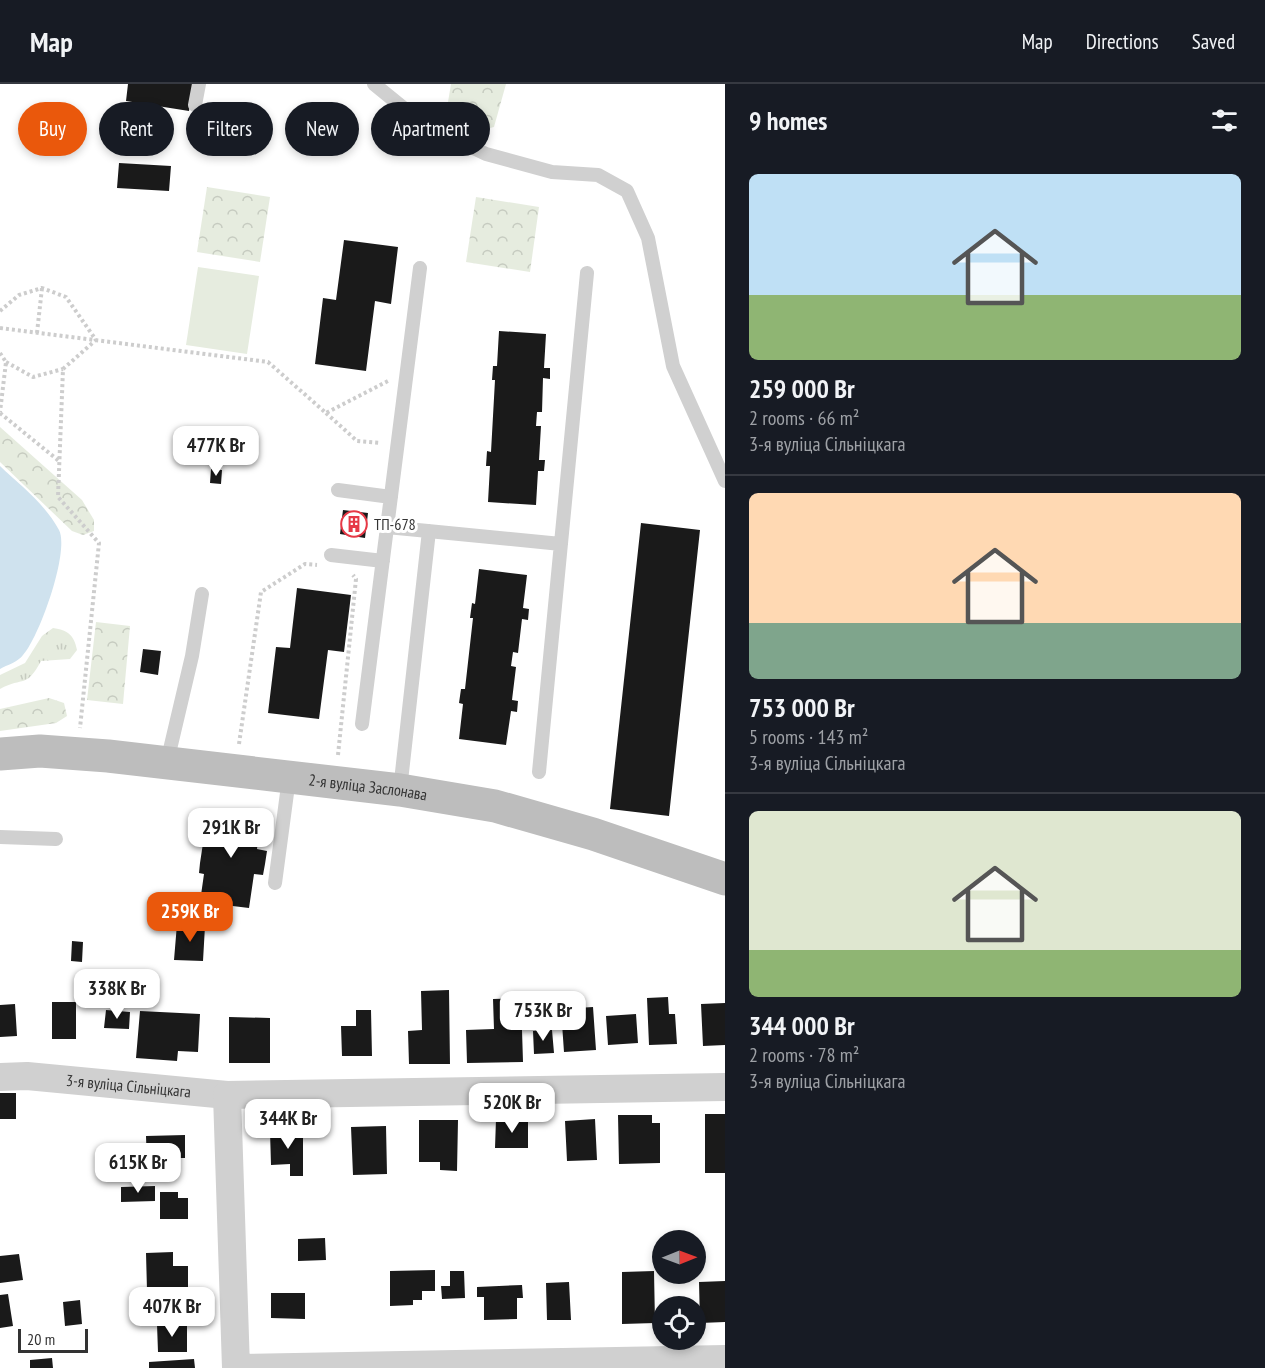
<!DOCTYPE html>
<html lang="en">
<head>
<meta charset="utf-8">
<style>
	body { margin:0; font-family:"PT Sans Narrow",sans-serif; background:#242831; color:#f1f3f6; height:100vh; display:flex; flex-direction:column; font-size:22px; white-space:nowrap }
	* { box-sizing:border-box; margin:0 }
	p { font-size:20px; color:#9ea1a6 }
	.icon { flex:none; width:33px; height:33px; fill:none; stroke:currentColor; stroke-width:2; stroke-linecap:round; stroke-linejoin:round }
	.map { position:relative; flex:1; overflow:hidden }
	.details { display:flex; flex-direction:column; background:#171b24; width:540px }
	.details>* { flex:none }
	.banner { position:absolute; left:18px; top:18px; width:570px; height:54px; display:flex; gap:12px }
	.needle { width:39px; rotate:89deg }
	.fabs { position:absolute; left:652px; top:1146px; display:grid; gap:12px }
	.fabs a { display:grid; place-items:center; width:54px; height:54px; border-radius:50%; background:#171b24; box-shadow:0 3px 9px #0003; font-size:30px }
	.scale { position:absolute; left:18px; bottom:15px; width:70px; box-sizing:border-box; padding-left:6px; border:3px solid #333; border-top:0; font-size:16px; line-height:21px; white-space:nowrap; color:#333; -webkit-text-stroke:4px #fff; paint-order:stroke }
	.price { position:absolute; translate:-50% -51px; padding:0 14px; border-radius:12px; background:#fff; color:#222; font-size:20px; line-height:39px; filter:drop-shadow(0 2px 3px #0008) }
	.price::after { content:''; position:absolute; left:50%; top:36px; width:18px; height:14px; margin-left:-9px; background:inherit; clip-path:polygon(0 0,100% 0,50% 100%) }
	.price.selected { background:#ea580c; color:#fff }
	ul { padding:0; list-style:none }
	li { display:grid; align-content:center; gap:12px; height:318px; padding:0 24px }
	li+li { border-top:2px solid #363941 }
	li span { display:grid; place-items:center; height:186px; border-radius:9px; color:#555 }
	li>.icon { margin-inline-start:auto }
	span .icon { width:108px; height:108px; fill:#fffc; stroke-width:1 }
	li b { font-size:26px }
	h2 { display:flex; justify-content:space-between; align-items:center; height:72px; padding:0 24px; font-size:26px }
	.pill { padding:0 21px; border-radius:27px; background:#171b24; box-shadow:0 3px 9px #0003; font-size:21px; line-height:54px }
	.pill.selected { background:#ea580c; color:#fff }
	header { display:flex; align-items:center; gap:36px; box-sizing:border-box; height:84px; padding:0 30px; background:#171b24; border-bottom:2px solid #363941 }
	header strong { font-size:28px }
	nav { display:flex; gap:33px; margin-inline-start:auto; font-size:21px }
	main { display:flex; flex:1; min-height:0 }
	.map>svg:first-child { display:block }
	.grass { fill:url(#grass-tufts) }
	.forest { fill:url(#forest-crowns) }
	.pitch { fill:#e6ecdf }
	.water { fill:#cfe2ee }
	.building { fill:#1a1a1a }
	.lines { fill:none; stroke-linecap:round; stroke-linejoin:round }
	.path { stroke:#cdcdcd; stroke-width:4; stroke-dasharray:3 3; stroke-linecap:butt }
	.service { stroke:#d0d0d0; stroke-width:14 }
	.minor { stroke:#d0d0d0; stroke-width:28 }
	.secondary { stroke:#bdbdbd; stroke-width:33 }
	.labels { text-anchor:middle; stroke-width:6; stroke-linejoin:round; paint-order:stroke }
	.poi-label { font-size:16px; fill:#333; stroke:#fff; text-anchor:start }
	.street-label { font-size:16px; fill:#333; stroke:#fff }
</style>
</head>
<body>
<header>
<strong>Map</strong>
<nav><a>Map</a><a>Directions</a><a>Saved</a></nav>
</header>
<main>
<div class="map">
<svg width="725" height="1284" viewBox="0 0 725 1284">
	<defs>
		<pattern id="grass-tufts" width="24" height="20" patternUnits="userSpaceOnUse" patternTransform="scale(1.5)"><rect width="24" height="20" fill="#e6ecdf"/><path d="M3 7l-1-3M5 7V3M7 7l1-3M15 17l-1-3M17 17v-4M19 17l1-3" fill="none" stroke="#c6cbc0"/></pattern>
		<pattern id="forest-crowns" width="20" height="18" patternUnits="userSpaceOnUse" patternTransform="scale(1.5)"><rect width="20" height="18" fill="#e6ecdf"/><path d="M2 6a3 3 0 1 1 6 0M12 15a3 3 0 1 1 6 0" fill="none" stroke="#c6cbc0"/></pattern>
	</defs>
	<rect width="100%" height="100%" fill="#fff"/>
	<!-- grass -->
	<path class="grass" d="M 53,544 C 68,546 74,551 77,566 L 70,575 L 41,577 C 26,605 24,592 0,605 L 0,591 L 25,579 L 42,552 Z"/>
	<!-- forest -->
	<path class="forest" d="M 451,0 L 506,0 L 494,43 L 470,49 L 448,36 L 448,18 Z
		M 207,103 L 270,113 L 260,178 L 197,168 Z
		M 476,113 L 539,123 L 530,188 L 466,178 Z
		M 0,343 L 82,416 L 94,436 L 94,447 L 83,451 L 72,447 L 0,378 Z
		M 96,538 L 130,542 L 123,620 L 87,616 Z
		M 49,614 L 64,619 L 67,632 L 56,639 L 0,647 L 0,625 Z"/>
	<!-- pitch -->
	<path class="pitch" d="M 198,183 L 259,192 L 247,270 L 186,261 Z"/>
	<!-- water -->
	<path class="water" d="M 0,382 C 21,402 45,420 59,446 C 70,467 39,554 23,571 C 18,578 7,581 0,585 Z"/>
	<!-- building -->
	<path class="building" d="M 128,0 L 193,0 L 189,27 L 126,17 Z
		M 119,79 L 171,82 L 169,107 L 117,104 Z
		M 344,156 L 398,163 L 391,220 L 375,217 L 366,287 L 315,280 L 323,214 L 336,216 Z
		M 499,247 L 546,250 L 544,284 L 550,284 L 550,295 L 543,294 L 542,328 L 537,328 L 536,342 L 541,342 L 539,376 L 545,376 L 544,387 L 538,387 L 536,421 L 488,418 L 490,382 L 486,382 L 487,367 L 491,368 L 495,296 L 492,296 L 493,282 L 497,282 Z
		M 211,385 L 222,386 L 221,400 L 210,399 Z
		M 343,426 L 368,429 L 365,454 L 340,450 Z
		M 641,439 L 700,446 L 669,732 L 610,725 Z
		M 479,485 L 527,491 L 523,524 L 529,525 L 528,536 L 522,535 L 518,569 L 513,568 L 511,582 L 516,583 L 512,616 L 518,617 L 517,628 L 511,627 L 506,661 L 459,655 L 463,620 L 459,619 L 461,605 L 465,605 L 473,534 L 470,534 L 472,519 L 475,520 Z
		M 297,504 L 351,511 L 344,568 L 328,566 L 319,635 L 268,629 L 276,563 L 290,564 Z
		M 143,565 L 161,567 L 158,591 L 140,588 Z
		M 213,725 L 261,731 L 257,765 L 267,767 L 265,780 L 263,791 L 254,790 L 249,824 L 200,818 L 204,790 L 199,789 L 200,779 L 205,746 L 210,747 Z
		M 177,840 L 205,842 L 203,877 L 174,876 Z
		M 72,857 L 83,858 L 82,878 L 71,877 Z
		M 449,906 L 450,980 L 409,980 L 408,947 L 422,946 L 421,907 Z
		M 668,913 L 669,930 L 675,930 L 677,960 L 649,961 L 647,914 Z
		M 521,914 L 523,978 L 467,979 L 466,946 L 494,945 L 493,915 Z
		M 52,918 L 76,918 L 76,955 L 52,955 Z
		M 725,919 L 725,961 L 703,962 L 701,920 Z
		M 15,920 L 17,952 L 0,953 L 0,921 Z
		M 593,923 L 596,966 L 564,968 L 561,925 Z
		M 106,926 L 130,928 L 129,945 L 104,944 Z
		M 356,926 L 371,926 L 372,972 L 342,972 L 341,942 L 356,942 Z
		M 140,927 L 200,930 L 198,968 L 178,967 L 177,977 L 136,974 Z
		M 636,930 L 638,959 L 608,961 L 606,932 Z
		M 229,933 L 270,934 L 270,979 L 229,979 Z
		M 552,946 L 554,969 L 534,970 L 533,947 Z
		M 0,1009 L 16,1009 L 16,1035 L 0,1035 Z
		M 705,1030 L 725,1030 L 725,1089 L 705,1089 Z
		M 618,1031 L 652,1031 L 652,1039 L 660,1039 L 660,1079 L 619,1080 Z
		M 496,1035 L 528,1035 L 528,1064 L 495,1064 Z
		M 595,1035 L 597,1076 L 567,1077 L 565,1037 Z
		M 419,1036 L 458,1036 L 457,1087 L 440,1086 L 440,1078 L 419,1078 Z
		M 386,1042 L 387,1090 L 353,1091 L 351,1043 Z
		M 270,1047 L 303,1047 L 303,1092 L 290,1092 L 290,1080 L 271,1081 Z
		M 185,1051 L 185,1074 L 166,1074 L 166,1083 L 147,1083 L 146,1052 Z
		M 155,1102 L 155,1117 L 121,1118 L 121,1103 Z
		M 160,1108 L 178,1108 L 178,1114 L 188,1114 L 188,1135 L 160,1135 Z
		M 325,1154 L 326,1176 L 298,1177 L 298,1155 Z
		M 173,1168 L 173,1182 L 188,1182 L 188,1205 L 147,1206 L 146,1169 Z
		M 19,1170 L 23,1196 L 0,1199 L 0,1172 Z
		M 435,1186 L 435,1207 L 422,1207 L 422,1216 L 413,1216 L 413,1221 L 390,1222 L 390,1187 Z
		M 450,1187 L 464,1187 L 465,1214 L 442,1215 L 441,1202 L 450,1202 Z
		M 654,1187 L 655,1239 L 622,1240 L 622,1188 Z
		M 725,1197 L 725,1238 L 700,1239 L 699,1198 Z
		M 569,1198 L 571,1236 L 547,1236 L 546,1199 Z
		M 522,1201 L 523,1214 L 517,1214 L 517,1235 L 484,1236 L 484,1213 L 477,1213 L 477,1203 Z
		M 271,1209 L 305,1209 L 305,1235 L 271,1234 Z
		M 8,1210 L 13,1242 L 0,1244 L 0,1211 Z
		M 80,1216 L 82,1240 L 65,1242 L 63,1218 Z
		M 187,1239 L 187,1268 L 158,1268 L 157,1240 Z
		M 52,1274 L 53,1284 L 30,1284 L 30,1276 Z
		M 194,1275 L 195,1284 L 149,1284 L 149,1278 Z"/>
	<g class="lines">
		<!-- path -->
		<path class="path" d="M 0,227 L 19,211 L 42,204 L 66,213 L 96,256 L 63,285 L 58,413 L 99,459 L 80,644
			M 0,244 L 268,278 L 326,329 L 388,297
			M 37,249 L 42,204
			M 0,269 L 6,278 L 0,328
			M 6,278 L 33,293 L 63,285
			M 0,329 L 59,377
			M 326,329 L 357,357 L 381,359
			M 239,660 L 261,508 L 305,480 L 317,481
			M 338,671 L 356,495 L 353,491"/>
		<!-- service -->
		<path class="service" d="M 374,0 L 423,40 L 486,70 L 552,88 L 598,91 L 627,107 L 648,154 L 673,282 L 725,397
			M 195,21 L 199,0
			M 338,406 L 391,413
			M 387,443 L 561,460
			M 331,471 L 383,477
			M 362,640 L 420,184
			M 167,678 L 192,572 L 202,510
			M 539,688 L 587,189
			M 400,706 L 429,447
			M 0,753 L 56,755
			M 275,799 L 289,694"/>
		<!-- minor -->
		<g class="minor">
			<path id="s1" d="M 0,993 L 27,992 L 227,1011 L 725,1003"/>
			<path d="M 227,1011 L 236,1284 L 725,1275"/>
		</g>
		<!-- secondary -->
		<path class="secondary" id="s2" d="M 0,670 L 40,667 L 108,672 L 400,706 L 495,722 L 593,750 L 725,795"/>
	</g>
	<!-- icons -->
	<defs>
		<g id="building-ring" transform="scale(1.35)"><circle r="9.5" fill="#fff" stroke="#e63946" stroke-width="1.5"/><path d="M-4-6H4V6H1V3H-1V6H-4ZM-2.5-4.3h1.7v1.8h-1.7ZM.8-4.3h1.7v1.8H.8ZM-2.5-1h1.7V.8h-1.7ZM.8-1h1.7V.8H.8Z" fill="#e63946"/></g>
	</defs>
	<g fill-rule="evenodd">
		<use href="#building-ring" x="354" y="440"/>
	</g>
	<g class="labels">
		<!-- poi labels -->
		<g class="poi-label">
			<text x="374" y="446">ТП-678</text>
		</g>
		<!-- street labels -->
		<g class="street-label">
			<text dy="6" stroke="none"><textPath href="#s2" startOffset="370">2-я вуліца Заслонава</textPath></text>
			<text dy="6" stroke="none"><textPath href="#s1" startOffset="129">3-я вуліца Сільніцкага</textPath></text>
		</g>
	</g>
</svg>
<div class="fabs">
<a><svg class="needle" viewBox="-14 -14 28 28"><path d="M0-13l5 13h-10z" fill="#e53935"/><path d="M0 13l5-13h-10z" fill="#9ea1a6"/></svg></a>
<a><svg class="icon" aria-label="locate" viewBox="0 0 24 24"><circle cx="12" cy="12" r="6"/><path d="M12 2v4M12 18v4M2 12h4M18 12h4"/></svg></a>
</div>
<div class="scale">20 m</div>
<b class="price" style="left:216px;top:393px">477K Br</b>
<b class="price" style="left:231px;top:775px">291K Br</b>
<b class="price selected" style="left:190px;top:859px">259K Br</b>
<b class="price" style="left:117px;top:936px">338K Br</b>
<b class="price" style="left:543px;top:958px">753K Br</b>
<b class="price" style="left:512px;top:1050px">520K Br</b>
<b class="price" style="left:288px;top:1066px">344K Br</b>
<b class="price" style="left:138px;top:1110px">615K Br</b>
<b class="price" style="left:172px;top:1254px">407K Br</b>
<div class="banner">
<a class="pill selected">Buy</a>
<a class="pill">Rent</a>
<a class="pill">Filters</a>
<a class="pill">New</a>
<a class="pill">Apartment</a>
</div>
</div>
<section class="details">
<h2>9 homes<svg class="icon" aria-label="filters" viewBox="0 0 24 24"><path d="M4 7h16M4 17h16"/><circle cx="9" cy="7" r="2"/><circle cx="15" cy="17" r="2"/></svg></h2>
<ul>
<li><span style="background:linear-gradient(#bfe0f5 65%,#8fb573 0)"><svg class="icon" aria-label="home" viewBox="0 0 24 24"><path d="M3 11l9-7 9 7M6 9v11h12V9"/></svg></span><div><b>259 000 Br</b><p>2 rooms · 66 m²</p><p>3-я вуліца Сільніцкага</p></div></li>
<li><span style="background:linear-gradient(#ffd9b3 70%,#7fa58c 0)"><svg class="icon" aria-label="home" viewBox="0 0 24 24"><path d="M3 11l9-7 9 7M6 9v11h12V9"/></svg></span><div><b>753 000 Br</b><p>5 rooms · 143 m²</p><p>3-я вуліца Сільніцкага</p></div></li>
<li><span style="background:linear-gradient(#dfe7d0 75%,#8fb573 0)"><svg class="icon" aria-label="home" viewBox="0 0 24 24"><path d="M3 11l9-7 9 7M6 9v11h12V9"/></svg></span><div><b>344 000 Br</b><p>2 rooms · 78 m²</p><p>3-я вуліца Сільніцкага</p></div></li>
</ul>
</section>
</main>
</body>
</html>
